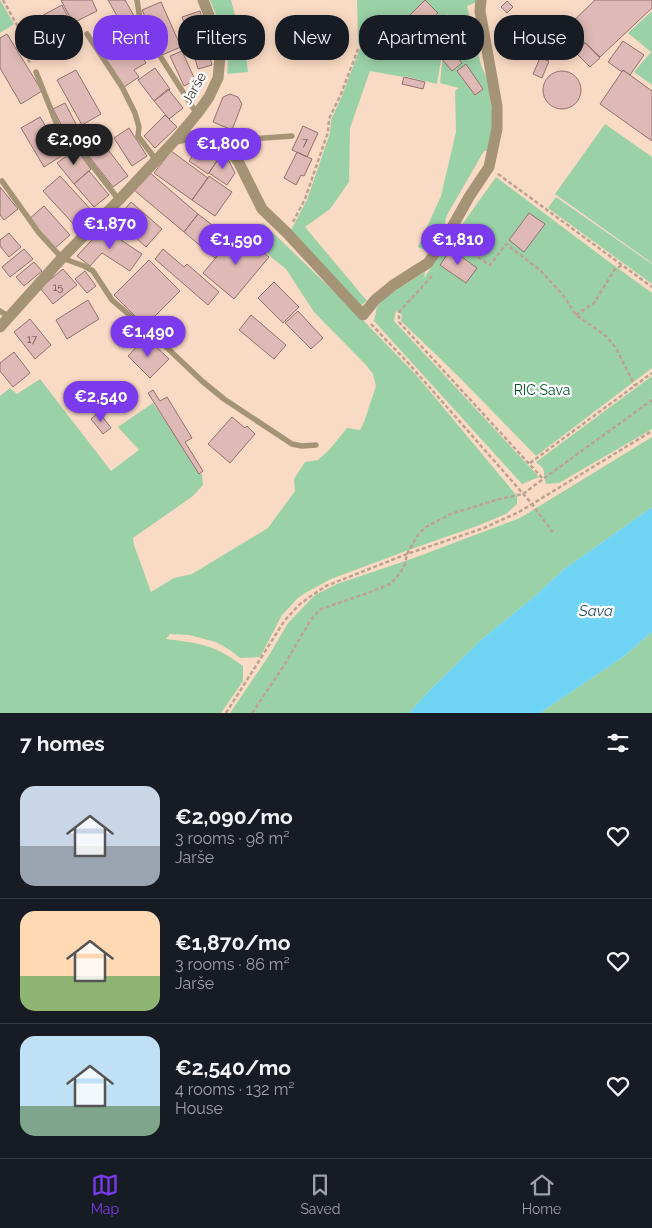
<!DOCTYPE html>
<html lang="en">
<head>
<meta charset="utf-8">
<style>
	body { margin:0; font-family:Raleway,sans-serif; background:#242831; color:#f1f3f6; height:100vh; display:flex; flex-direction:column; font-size:19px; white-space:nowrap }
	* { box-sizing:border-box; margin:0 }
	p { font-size:16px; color:#9ea1a6 }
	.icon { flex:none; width:28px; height:28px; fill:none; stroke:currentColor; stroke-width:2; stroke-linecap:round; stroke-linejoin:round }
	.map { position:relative; height:713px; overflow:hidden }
	.details { display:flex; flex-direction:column; background:#171b24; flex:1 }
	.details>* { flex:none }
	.hud { position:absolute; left:15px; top:15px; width:622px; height:45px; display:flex; gap:10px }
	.price { position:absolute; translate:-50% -42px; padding:0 11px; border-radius:18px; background:#7c3aed; color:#fff; font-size:16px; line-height:32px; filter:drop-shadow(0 1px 2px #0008) }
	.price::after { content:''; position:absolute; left:50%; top:30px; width:15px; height:11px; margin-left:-8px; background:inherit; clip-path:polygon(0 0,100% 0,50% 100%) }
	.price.on { background:#222; color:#fff }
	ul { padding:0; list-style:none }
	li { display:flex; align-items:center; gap:15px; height:125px; padding:0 20px }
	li+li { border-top:1px solid #363941 }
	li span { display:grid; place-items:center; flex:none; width:140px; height:100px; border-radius:15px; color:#555 }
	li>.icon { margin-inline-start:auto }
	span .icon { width:60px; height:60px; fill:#fffc; stroke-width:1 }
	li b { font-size:21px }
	h2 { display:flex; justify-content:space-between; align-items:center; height:60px; padding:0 20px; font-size:21px }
	.pill { padding:0 18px; border-radius:20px; background:#171b24; box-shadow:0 2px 12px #0003; font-size:18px; line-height:45px }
	.pill.on { background:#7c3aed; color:#fff }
	.tab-bar { display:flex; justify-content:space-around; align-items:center; height:70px; border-top:1px solid #363941; background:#171b24; font-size:14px; color:#9ea1a6 }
	.tab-bar a { display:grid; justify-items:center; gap:2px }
	.tab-bar .on { color:#7c3aed }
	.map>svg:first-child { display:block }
	.green { fill:#9bd1a7 }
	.water { fill:#70d4f5 }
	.building { fill:#dfb9b5; stroke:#94716e }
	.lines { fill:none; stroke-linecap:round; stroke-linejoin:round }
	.path { stroke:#bca391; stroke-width:2.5; stroke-dasharray:4 2.5; stroke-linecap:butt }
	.service { stroke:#a59376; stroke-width:5.5 }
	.minor { stroke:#a59376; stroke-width:11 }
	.labels { text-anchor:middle; stroke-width:4.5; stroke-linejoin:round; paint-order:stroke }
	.number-label { font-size:11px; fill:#66534c }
	.street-label { font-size:14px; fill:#3d3129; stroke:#fff }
	.park-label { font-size:14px; fill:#005828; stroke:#fff }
	.water-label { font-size:15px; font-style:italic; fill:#2a5564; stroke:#fff }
</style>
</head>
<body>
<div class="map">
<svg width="652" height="713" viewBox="0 0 652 713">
	<rect width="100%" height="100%" fill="#f9dac4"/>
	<!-- green -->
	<path class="green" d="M 0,0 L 14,24 L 0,33 Z
		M 210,0 L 231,0 L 246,55 L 248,72 L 227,74 C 231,46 220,25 210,0 Z
		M 357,0 L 477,0 L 477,2 L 467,6 L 477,49 L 481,65 L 488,81 L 493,120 L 488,151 L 484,151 L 447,215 L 442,234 L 428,251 L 418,247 L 441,196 L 456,132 L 455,91 L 459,88 L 440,83 L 443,55 L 466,36 L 448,14 L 409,52 L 441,60 L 437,84 L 404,76 L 403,77 L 370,71 L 350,128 L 349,182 L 330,209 L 305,227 L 367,301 L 359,307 L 290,232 L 307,200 L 330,133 L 331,120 L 342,96 L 360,48 L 358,42 Z
		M 652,11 L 652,85 L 634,72 L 651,52 L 628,33 Z
		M 605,124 L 652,157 L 652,263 L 555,194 Z
		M 496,177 L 608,261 L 652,293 L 652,368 L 536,456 L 457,375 L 401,321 L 402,315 L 396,311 L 394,321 L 539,477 L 522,484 L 374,321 L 377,307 L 385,297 L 425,272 L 424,278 Z
		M 556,197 L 652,264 L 652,284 L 548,208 Z
		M 263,223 L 356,313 L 417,376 L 517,496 L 517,504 L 506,514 L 477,526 L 406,551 L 331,579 L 305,593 L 298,598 L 282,615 L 260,657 L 240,658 L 230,650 L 216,642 L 189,635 L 170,634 L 166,639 C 200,643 215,645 243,666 L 243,681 L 221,713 L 0,713 L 0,396 L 10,388 L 17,394 L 40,379 L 111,471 L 139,450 L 118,427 L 153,403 L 202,475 L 203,485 L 193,496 L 133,538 L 134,545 L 151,592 L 174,578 L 192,574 L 268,528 L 295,491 L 294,479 L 305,462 L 318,460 L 330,449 L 347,428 L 360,430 L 364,422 L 376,386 L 373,374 L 366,365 L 314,312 L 286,269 L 272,258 L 251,236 Z
		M 652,376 L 652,429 L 559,483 L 546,484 L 543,468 L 536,462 Z
		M 652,437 L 652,507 L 563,570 L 535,596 L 482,639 L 428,692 L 409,713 L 230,713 L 268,657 L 288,623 L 315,595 L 337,584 L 414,558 L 520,518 Z
		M 652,632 L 652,713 L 540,713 L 623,657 Z"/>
	<!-- water -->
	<path class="water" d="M 652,507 L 652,632 L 623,657 L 540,713 L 409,713 L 428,692 L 482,639 L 535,596 L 563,570 Z"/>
	<!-- building -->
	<path class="building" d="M 61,0 L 92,0 L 97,11 L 73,23 Z
		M 108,0 L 125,0 L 138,23 L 125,30 Z
		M 425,0 L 438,13 L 403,48 L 390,35 Z
		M 595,0 L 652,0 L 652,8 L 600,57 L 568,26 Z
		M 507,1 L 513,7 L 507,13 L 501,7 Z
		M 161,2 L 181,47 L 162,55 L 142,10 Z
		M 62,5 L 74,29 L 59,37 L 62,43 L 50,50 L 34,20 Z
		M 200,11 L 209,39 L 191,44 L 182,17 Z
		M 7,34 L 42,91 L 21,104 L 0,68 L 0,38 Z
		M 205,40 L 212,65 L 198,69 L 191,44 Z
		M 623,41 L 644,55 L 630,75 L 623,70 L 622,72 L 608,62 Z
		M 133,42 L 146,63 L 134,70 L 139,77 L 124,87 L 106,59 Z
		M 585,43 L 600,58 L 590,67 L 576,53 Z
		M 451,50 L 462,63 L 452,71 L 441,58 Z
		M 182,51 L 195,80 L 184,86 L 170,56 Z
		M 540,58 L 549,61 L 542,78 L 533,74 Z
		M 466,64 L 483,89 L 475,95 L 457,71 Z
		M 155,68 L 170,89 L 154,101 L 138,80 Z
		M 76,70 L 101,114 L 82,125 L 57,80 Z
		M 623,70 L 652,91 L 652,141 L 600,104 Z
		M543 90a19 19 0 1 1 38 0a19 19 0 1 1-38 0Z
		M 404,77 L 425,82 L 423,89 L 402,84 Z
		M 168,89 L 183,108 L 169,119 L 154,101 Z
		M 230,94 L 238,97 L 242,104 L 232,130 L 213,122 L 223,97 Z
		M 65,103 L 78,128 L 66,134 L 53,109 Z
		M 165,115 L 177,127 L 155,148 L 144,136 Z
		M 40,117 L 63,155 L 44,167 L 21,128 Z
		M 303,126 L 318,133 L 307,157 L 292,150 Z
		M 129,128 L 147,156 L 132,166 L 114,138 Z
		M 202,142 L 221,155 L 208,174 L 189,161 Z
		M 103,143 L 128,176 L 113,187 L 88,155 Z
		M 76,149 L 91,169 L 74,184 L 57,163 Z
		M 171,151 L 208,178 L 192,200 L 154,173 Z
		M 297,152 L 312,159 L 304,176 L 301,175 L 296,185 L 284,178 Z
		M 221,155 L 229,161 L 235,173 L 227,185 L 209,173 Z
		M 89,171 L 109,195 L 94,207 L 74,184 Z
		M 149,172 L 198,214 L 184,232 L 134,190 Z
		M 60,176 L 94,213 L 77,228 L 43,191 Z
		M 209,176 L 232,192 L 215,216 L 192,200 Z
		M 0,187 L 18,209 L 4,220 L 0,215 Z
		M 131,202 L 162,229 L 146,247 L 116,220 Z
		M 44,206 L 70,235 L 55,248 L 29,219 Z
		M 529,213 L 545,224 L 524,252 L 509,240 Z
		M 198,214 L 231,240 L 215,258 L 184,232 Z
		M 103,228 L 142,254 L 130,271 L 102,253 L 90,266 L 77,256 Z
		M 9,233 L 21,247 L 9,257 L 0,246 L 0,240 Z
		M 242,234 L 269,257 L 234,299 L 203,273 L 231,240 L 235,243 Z
		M 24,249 L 33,259 L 10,277 L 2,267 Z
		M 163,249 L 184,267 L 187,264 L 219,292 L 208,305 L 155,259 Z
		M 451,249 L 477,268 L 466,283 L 440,265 Z
		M 149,260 L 180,291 L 145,326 L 114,295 Z
		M 34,262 L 42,271 L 24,286 L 16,277 Z
		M 63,269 L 77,285 L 53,304 L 40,288 Z
		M 85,271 L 96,286 L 87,293 L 75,279 Z
		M 274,282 L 299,307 L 283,323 L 258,298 Z
		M 88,300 L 99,319 L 67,339 L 56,320 Z
		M 298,311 L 323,338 L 311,349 L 285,323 Z
		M 251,315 L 286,345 L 274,359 L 239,330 Z
		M 30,319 L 51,345 L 35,359 L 14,332 Z
		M 122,328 L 129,340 L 119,346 L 113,334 Z
		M 146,337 L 169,359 L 150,378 L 128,356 Z
		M 14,352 L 30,373 L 13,387 L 0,371 L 0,363 Z
		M 153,390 L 160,401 L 167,397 L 192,438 L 185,442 L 203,471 L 199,474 L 148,393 Z
		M 99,412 L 111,428 L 103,434 L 91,419 Z
		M 232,417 L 245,428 L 247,426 L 255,434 L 230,463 L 208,444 Z"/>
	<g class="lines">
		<!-- path -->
		<path class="path" d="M 3,0 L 17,25 L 23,52 L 31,64
			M 498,174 L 652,287
			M 293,222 L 305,199 L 328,132 L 329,119 L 341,94 L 358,49
			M 456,243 L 490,265 L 506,244 L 540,270 L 563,295 L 576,315 L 606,336 L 616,348 L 635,386
			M 432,276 L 399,312 L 399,322 L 543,479 L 652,400
			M 576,315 L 594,303 L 615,269 L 623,265
			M 371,324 L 410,365 L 518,488 L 532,504 L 554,534
			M 530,463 L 652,373
			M 226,713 L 285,620 L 300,604 L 311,596 L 326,586 L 407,554 L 484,528 L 519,512 L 652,431
			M 252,713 L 283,667 L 310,621 L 314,616 L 321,609 L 365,594 L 390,584 L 395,579 L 400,573 L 405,564 L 407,554 L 419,533 L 429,525 L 451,514 L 499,499 L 523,494 L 543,479"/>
		<!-- service -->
		<path class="service" d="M 137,0 L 141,26 L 197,114
			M 87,34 L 122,87 L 135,113 L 139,127 L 138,136 L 156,160
			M 36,72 L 59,130 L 80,150 L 119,200
			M 220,141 L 292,136
			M 2,181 L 39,233 L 62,258 L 84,266 L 93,271 L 112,300 L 162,343 L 202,381 L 224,399 L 292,444 L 302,446 L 316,445
			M 0,311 L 10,317"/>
		<!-- minor -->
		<path class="minor" d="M 176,139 L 198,135 L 209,136 L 220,141 L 231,151 L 239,163 L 262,209 L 287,233 L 363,315 L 375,300 L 392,286 L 428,263 L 450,231 L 469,197 L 489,167 L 497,129 L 497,106 L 480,11 L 481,0
			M 0,327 L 62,258 L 119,200 L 176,139 L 197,114 L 209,97 L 218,78 L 220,57 L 219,41 L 203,0"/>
	</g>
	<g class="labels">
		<!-- number labels -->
		<g class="number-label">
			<text x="305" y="146">7</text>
			<text x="58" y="291">15</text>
			<text x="32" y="343">17</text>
		</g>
		<!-- street labels -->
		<g class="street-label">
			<text transform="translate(194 88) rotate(-61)" y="5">Jarše</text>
		</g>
		<!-- park labels -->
		<g class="park-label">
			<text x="542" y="395">RIC Sava</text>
		</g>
		<!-- water labels -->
		<g class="water-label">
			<text x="596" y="616">Sava</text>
		</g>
	</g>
</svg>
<b class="price on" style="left:74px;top:166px">€2,090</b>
<b class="price" style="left:223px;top:170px">€1,800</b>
<b class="price" style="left:110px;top:250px">€1,870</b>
<b class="price" style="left:236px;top:266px">€1,590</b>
<b class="price" style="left:458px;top:266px">€1,810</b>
<b class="price" style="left:148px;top:358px">€1,490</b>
<b class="price" style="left:101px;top:423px">€2,540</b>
<div class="hud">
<a class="pill">Buy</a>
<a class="pill on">Rent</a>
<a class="pill">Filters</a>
<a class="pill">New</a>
<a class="pill">Apartment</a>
<a class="pill">House</a>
</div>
</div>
<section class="details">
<h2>7 homes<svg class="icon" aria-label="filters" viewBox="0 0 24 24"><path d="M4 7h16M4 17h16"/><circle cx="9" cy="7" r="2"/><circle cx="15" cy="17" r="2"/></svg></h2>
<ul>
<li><span style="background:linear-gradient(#c9d6e8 60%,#9aa5b1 0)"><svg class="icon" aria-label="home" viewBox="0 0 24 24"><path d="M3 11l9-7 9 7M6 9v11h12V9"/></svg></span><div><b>€2,090/mo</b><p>3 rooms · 98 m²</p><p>Jarše</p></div><svg class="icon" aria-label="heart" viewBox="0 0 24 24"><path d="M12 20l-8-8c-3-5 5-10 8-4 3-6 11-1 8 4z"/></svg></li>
<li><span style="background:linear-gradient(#ffd9b3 65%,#8fb573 0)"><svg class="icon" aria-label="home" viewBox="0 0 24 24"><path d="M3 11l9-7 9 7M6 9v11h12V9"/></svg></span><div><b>€1,870/mo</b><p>3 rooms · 86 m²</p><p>Jarše</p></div><svg class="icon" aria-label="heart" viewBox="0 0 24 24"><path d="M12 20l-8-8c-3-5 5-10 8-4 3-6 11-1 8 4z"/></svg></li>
<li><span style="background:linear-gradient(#bfe0f5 70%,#7fa58c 0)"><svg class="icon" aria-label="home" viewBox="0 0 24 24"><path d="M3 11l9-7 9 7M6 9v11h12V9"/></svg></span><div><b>€2,540/mo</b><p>4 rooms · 132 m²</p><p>House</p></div><svg class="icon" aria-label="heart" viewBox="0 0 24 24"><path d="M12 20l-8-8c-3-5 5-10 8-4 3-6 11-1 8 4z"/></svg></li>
</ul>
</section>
<nav class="tab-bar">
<a class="on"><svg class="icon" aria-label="map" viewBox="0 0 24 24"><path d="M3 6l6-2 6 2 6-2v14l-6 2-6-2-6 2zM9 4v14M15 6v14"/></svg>Map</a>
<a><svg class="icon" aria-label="saved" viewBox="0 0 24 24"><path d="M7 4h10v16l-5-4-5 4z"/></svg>Saved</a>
<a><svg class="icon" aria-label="home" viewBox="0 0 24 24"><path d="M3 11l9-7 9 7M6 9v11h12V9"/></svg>Home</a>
</nav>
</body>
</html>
